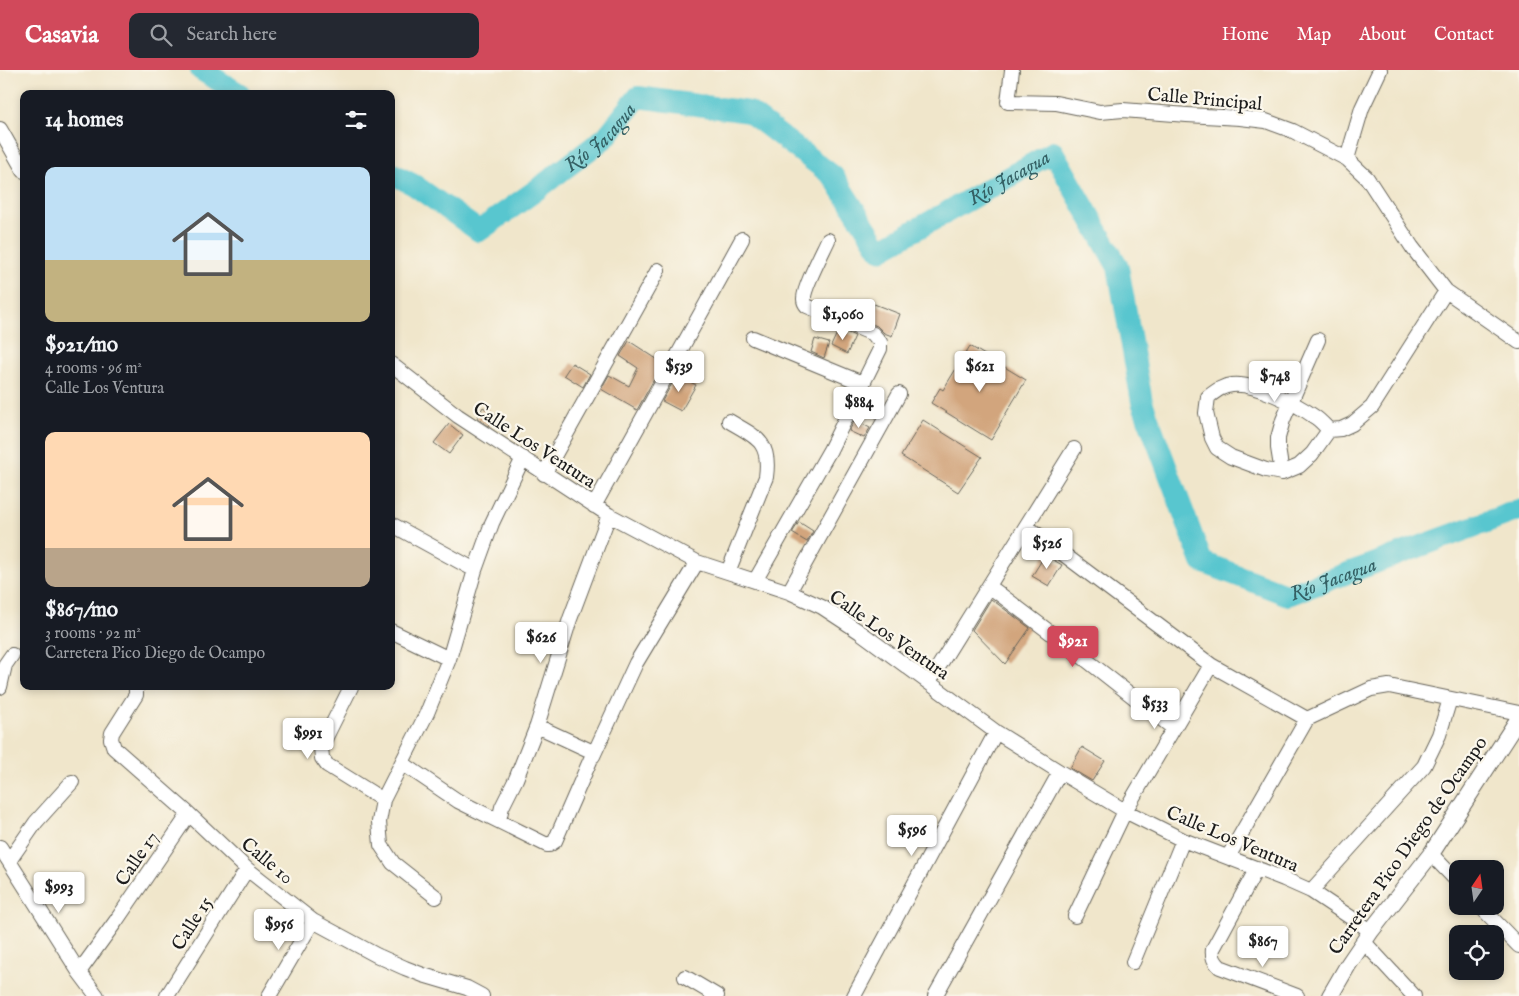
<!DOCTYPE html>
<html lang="en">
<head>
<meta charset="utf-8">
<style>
	body { margin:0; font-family:"IM FELL English",serif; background:#242831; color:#f1f3f6; height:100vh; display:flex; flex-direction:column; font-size:19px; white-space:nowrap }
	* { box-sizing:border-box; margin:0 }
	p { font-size:16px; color:#9ea1a6 }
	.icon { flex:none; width:28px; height:28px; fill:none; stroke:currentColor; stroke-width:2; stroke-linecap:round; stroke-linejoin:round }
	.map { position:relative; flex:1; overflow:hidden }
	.sheet { position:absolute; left:20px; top:20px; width:375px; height:600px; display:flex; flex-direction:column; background:#171b24; border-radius:10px; box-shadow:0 2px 8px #0003 }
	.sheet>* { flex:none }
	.needle { width:32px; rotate:13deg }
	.controls { position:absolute; left:1449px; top:790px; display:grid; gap:10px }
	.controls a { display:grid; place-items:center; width:55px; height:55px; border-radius:10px; background:#171b24; box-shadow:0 2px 8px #0003; font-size:25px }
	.price { position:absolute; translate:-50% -42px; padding:0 11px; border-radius:5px; background:#fff; color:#222; font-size:16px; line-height:32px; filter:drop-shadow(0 1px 2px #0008) }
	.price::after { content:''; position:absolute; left:50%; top:30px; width:15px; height:11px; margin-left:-8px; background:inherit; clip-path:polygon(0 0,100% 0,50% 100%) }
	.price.current { background:#d1495b; color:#fff }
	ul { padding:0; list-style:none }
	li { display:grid; align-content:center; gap:10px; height:265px; padding:0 25px }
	li span { display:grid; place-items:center; height:155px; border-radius:10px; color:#555 }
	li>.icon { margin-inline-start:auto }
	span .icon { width:90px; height:90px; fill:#fffc; stroke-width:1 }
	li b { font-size:21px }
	h2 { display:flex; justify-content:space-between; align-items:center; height:60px; padding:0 25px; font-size:21px }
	header { display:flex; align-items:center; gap:30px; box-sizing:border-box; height:70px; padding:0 25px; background:#d1495b; color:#fff }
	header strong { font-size:24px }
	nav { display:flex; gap:28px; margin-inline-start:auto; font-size:18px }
	.search { width:350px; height:45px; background:#242831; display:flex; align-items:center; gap:12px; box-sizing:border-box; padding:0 18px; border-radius:10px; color:#9ea1a6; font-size:19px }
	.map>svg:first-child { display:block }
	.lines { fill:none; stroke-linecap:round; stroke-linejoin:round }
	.river { stroke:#59c6cf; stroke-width:22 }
	.building { fill:#d2a57d }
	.minor-casing { stroke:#666359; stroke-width:16 }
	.tertiary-casing { stroke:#666359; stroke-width:18 }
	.minor { stroke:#fff; stroke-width:14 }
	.tertiary { stroke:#fff; stroke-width:16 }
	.labels { text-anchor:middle; stroke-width:4.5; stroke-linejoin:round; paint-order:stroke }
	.street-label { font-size:19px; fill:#1c1c1c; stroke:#fbf7ec }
	.water-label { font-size:20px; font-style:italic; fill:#346064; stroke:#fbf7ec }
</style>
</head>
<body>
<header>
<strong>Casavia</strong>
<div class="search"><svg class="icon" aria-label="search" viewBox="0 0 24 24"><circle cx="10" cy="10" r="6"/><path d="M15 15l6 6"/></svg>Search here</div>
<nav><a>Home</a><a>Map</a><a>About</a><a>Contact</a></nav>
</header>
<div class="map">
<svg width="1519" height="926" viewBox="0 0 1519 926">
	<rect width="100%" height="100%" fill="#fbf7ec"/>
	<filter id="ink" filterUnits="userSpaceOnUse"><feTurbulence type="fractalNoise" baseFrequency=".02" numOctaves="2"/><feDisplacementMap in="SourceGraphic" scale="10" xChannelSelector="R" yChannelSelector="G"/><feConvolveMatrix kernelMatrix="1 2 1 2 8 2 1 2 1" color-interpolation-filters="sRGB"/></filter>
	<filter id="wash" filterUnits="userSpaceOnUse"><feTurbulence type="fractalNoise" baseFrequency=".0096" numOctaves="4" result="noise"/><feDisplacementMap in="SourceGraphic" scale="20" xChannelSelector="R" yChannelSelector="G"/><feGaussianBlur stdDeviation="1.12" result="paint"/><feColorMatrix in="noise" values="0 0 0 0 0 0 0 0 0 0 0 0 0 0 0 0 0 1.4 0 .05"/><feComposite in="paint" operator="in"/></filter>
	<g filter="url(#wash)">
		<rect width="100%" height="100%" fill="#f0e6cb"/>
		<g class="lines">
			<!-- river -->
			<g class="river">
				<path d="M 201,0 L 240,24"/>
				<path id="s1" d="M 391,103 L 414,115 L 479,161 L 535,121 L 606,67 L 638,27 L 749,42 L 833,106 L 880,180 L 1053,82 L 1118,197 L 1142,332 L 1202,492 L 1288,525 L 1519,440"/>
			</g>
		</g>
		<g id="blocks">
			<!-- building -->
			<path class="building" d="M 874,234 L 900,244 L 892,266 L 884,263 L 877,256 L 867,252 Z
				M 839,259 L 855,266 L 847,284 L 831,276 Z
				M 815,269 L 829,273 L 824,288 L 811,282 Z
				M 629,271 L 663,293 L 637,340 L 601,319 L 609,305 L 629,316 L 638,298 L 620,286 Z
				M 970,276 L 1026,310 L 999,355 L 1000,355 L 991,370 L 931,333 L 940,318 L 943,320 Z
				M 572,293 L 590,304 L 583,317 L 564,305 Z
				M 677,305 L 696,315 L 681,341 L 662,331 Z
				M 483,337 L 496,345 L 489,356 L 477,348 Z
				M 855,350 L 870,358 L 864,368 L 849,361 Z
				M 923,350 L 982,387 L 958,422 L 901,386 Z
				M 449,354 L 463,365 L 449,384 L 434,373 Z
				M 799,452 L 813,461 L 807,472 L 792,463 Z
				M 1045,485 L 1062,495 L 1049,516 L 1032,506 Z
				M 991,529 L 1030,558 L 1005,594 L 972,560 Z
				M 1082,677 L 1105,691 L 1092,711 L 1070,698 Z"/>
		</g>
	</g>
	<g filter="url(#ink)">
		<use href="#blocks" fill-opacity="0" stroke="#666359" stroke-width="1"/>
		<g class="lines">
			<!-- minor casing -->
			<g class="minor-casing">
				<path id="minor" d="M 1012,0 L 1008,32 L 1056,33 L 1100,42 L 1123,40 L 1187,45 L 1240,48 L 1266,51 L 1293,61 L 1347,89 L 1367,108 L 1412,177 L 1446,221 L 1519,272
					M 0,59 L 24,101
					M 1347,89 L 1362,38 L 1380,0
					M 753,268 L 862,313
					M 391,294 L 458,346 L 609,445 L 697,492 L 789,522 L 822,537 L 860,562 L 996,662 L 1060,702 L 1125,741 L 1183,770 L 1284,809 L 1311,821 L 1371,861
					M 1329,360 L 1312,384 L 1299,396 L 1282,403 L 1266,400 L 1231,387 L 1217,378 L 1212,368 L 1206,343 L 1208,327 C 1216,321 1222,316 1232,315 C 1253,312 1297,334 1315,347 C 1320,350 1325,356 1329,360 L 1341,359 L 1352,354 L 1372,337 L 1446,221
					M 1282,403 L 1278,378 L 1278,368 L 1283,350 L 1318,270
					M 544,404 L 658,200
					M 594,436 L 742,169
					M 391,454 L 475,500
					M 1026,456 L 1211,595 L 1307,649
					M 728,502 L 766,407 C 771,371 756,367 729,351
					M 755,511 L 830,380 L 880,279 L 880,272 L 873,264 L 807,236 C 805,234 804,232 804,229 C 803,219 823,181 828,170
					M 989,516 L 1089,592 L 1173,658
					M 789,522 L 899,324
					M 391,561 L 449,589
					M 929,612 L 1074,379
					M 136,616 L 136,625 L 112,663 L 111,669 L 114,678 L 189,744 L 247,799 L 313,851 L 376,885 L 405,898 L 423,905 L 467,918 L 482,926
					M 0,617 L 5,595 L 12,585
					M 351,617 L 321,677 L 322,688 L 327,695 L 383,730
					M 593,686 L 636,593 L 697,492
					M 402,693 L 458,731 L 547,775 L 549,775 L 555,771 L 593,684 L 591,681 L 537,656
					M 499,750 L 502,737 L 516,709 L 537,656 L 570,549 L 609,445
					M 0,777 L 79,902 L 97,926
					M 1431,784 L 1458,812
					M 1228,787 L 1307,649 L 1371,619 L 1389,616 L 1519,643
					M 9,791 L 36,752 L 72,712
					M 1257,798 L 1213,879 C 1212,887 1214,891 1220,897 L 1297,926
					M 1311,821 L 1424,696 L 1439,665 L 1450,629
					M 436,827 L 393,793 L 381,775 L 379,752 L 383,730 L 427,643 L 449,589 L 475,500 L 492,453 L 523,388
					M 1480,836 L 1519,876
					M 1075,846 L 1125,741 L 1211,595
					M 1364,872 L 1414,926
					M 1133,892 L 1183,770
					M 79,902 L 116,851 L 189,744
					M 685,907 L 717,926
					M 167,926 L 247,799
					M 269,926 L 313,851
					M 854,926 L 996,662
					M 935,926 L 1060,702"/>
			</g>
			<!-- tertiary casing -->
			<g class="tertiary-casing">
				<path id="tertiary" d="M 1330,926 L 1348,895 L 1371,861 L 1431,784 L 1519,648"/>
			</g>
			<!-- minor -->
			<use href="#minor" class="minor"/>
			<!-- tertiary -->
			<use href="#tertiary" class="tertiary"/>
		</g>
	</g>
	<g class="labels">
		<!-- street labels -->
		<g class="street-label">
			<text transform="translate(1205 28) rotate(5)" y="7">Calle Principal</text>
			<text transform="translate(535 374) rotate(33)" y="7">Calle Los Ventura</text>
			<text transform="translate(890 564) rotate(35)" y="7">Calle Los Ventura</text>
			<text transform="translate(1233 768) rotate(23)" y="7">Calle Los Ventura</text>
			<text transform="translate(1407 775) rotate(-55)" y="7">Carretera Pico Diego de Ocampo</text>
			<text transform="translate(136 788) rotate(-56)" y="7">Calle 17</text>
			<text transform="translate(268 790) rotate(40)" y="7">Calle 10</text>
			<text transform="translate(191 853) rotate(-58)" y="7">Calle 15</text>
		</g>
		<!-- water labels -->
		<g class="water-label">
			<text dy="7" stroke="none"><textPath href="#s1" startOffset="259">Río Jacagua</textPath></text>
			<text dy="7" stroke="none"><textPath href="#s1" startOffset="768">Río Jacagua</textPath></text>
			<text dy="7" stroke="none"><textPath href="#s1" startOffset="1399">Río Jacagua</textPath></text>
		</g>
	</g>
</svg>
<div class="controls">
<a><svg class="needle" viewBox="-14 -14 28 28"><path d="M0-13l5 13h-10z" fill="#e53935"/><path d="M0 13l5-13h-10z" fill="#9ea1a6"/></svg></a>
<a><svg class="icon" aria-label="locate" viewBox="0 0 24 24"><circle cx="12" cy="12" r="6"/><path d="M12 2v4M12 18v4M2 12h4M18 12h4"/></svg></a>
</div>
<b class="price" style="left:843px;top:271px">$1,060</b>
<b class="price" style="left:679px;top:323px">$539</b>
<b class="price" style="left:980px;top:323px">$621</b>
<b class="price" style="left:1275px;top:333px">$748</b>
<b class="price" style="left:859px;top:359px">$884</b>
<b class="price" style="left:1047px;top:500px">$526</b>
<b class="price" style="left:541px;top:594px">$626</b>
<b class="price current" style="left:1073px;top:598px">$921</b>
<b class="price" style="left:1155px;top:660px">$533</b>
<b class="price" style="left:308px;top:690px">$991</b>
<b class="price" style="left:912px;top:787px">$596</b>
<b class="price" style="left:59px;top:844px">$993</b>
<b class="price" style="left:279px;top:881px">$956</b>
<b class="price" style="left:1263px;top:898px">$867</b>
<section class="sheet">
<h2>14 homes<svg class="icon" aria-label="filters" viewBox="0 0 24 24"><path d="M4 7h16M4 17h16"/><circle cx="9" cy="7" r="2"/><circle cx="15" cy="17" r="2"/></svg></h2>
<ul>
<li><span style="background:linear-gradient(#bfe0f5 60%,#c2b280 0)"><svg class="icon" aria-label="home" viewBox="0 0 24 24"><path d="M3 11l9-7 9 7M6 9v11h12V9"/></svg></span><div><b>$921/mo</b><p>4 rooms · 96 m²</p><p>Calle Los Ventura</p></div></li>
<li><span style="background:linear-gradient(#ffd9b3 75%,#b9a48a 0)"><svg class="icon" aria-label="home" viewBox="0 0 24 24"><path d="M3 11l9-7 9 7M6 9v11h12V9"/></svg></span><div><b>$867/mo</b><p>3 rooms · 92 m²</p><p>Carretera Pico Diego de Ocampo</p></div></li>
</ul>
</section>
</div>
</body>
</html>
